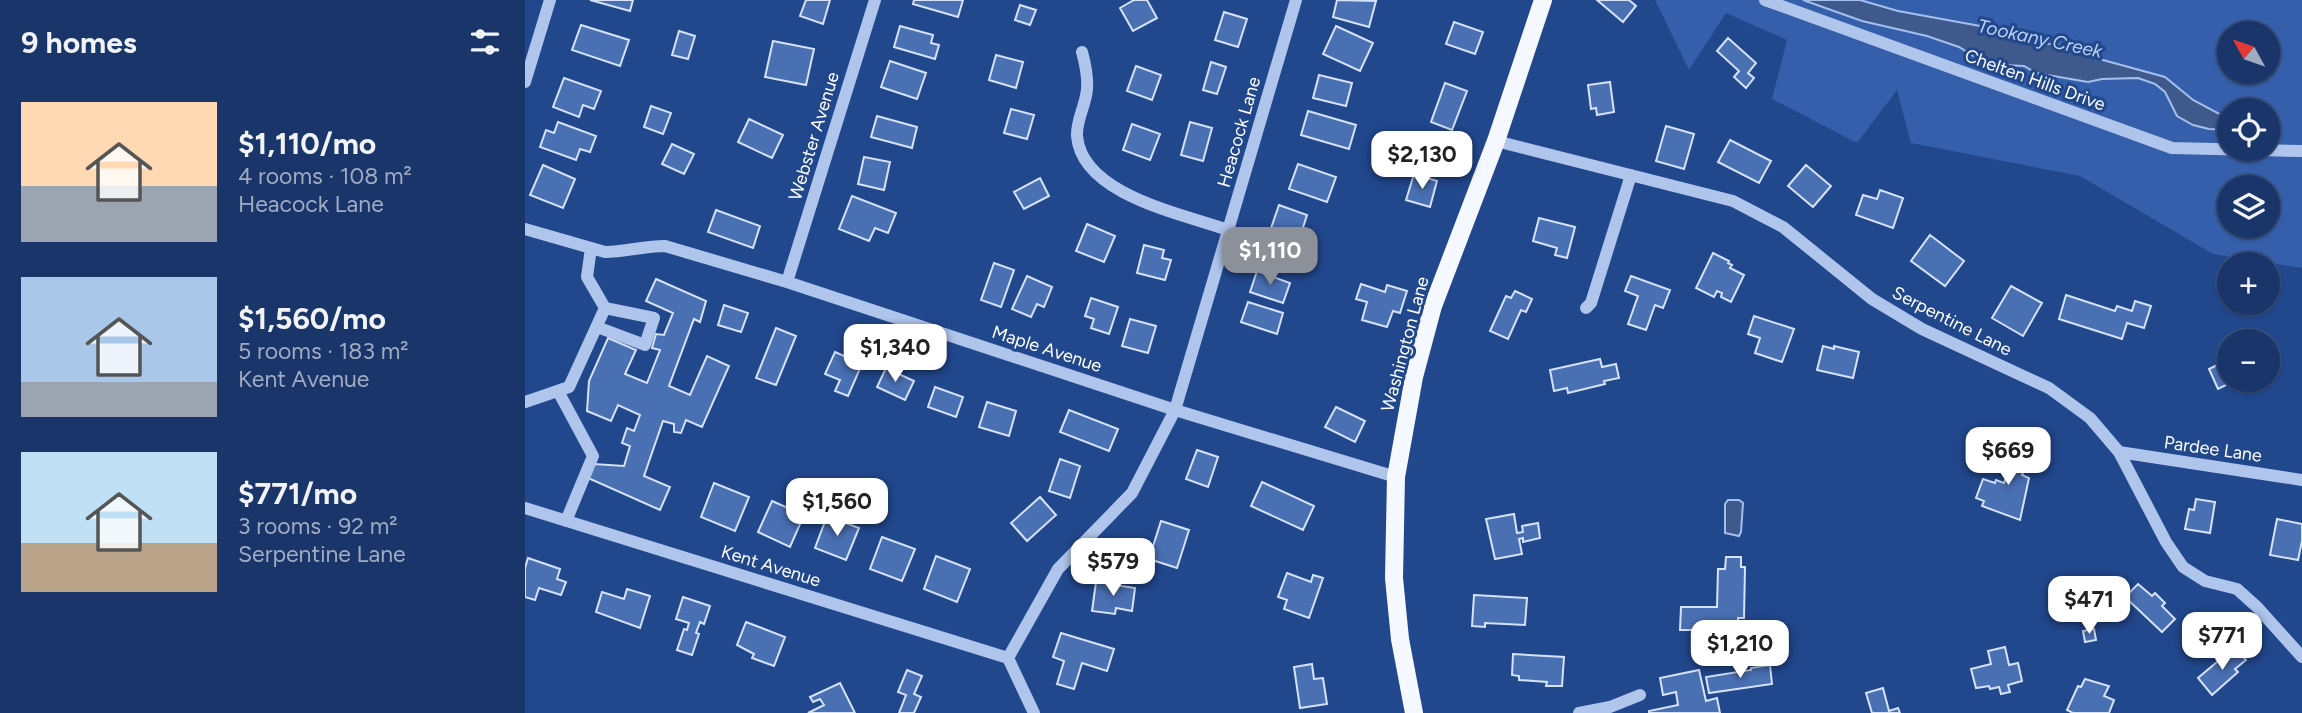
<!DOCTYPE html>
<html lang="en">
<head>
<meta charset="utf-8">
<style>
	body { margin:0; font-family:Figtree,sans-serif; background:#264072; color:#f1f3f6; height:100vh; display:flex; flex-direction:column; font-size:26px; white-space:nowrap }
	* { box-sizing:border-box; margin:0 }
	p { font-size:23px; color:#9fabc1 }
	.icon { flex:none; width:38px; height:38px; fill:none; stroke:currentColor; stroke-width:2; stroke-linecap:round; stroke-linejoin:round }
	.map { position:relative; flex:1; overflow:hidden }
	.sheet { display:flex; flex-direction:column; background:#19356a; width:525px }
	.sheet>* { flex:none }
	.needle { width:46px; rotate:310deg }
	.controls { position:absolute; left:1692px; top:21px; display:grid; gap:14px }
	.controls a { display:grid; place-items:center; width:63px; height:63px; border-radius:50%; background:#19356a; box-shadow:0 2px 5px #0004,0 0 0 2px #37507e; font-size:35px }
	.price { position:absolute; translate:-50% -60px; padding:0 16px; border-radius:14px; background:#fff; color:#222; font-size:23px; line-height:46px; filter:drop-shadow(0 2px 4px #0008) }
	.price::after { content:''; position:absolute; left:50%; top:42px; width:21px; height:16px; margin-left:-10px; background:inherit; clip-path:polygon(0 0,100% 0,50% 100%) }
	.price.selected { background:#8c9099; color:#fff }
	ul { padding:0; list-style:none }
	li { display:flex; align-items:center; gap:21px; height:175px; padding:0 21px }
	li span { display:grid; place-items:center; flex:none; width:196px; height:140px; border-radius:0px; color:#555 }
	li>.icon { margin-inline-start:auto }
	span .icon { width:84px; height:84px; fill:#fffc; stroke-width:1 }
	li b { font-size:30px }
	h2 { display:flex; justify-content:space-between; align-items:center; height:84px; padding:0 21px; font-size:30px }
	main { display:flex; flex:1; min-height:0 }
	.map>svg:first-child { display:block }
	.green { fill:#355faa; fill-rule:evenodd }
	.water { fill:#3f598c; stroke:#a4bfed; stroke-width:2 }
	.building { fill:#4a70b4; stroke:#d5e2f9; stroke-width:2 }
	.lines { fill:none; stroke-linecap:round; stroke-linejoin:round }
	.minor { stroke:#b0c5ec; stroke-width:12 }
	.major { stroke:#f5f8ff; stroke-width:18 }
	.labels { text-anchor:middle; stroke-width:6; stroke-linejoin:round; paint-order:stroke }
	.street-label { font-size:18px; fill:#fff; stroke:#21478d }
	.water-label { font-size:19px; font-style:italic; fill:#bcd0f3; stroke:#21478d }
</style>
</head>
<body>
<main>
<section class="sheet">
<h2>9 homes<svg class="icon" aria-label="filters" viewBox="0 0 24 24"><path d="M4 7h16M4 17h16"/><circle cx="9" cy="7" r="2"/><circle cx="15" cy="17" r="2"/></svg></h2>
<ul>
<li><span style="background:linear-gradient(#ffd9b3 60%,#9aa5b1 0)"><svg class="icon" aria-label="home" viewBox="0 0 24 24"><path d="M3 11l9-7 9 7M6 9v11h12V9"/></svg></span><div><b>$1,110/mo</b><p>4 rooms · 108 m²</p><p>Heacock Lane</p></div></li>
<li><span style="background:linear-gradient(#a9c7e8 75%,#9aa5b1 0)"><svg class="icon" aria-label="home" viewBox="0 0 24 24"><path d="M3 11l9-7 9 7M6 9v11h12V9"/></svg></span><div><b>$1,560/mo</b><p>5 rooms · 183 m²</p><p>Kent Avenue</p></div></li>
<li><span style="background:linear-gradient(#bfe0f5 65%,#b9a48a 0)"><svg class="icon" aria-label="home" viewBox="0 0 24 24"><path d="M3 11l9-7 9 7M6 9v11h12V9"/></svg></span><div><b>$771/mo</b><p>3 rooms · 92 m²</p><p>Serpentine Lane</p></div></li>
</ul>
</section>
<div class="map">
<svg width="1777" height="713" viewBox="0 0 1777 713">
	<rect width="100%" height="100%" fill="#21478d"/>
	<!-- green -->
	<path class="green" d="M 1130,0 L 1777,0 L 1777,268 L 1688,254 L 1555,176 L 1386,143 L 1372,90 L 1332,143 L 1247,99 L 1262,40 L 1201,13 L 1164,70 ZM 1704,33 L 1743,33 L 1743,72 L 1704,72 ZM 1704,110 L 1743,110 L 1743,149 L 1704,149 ZM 1704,187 L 1743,187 L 1743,226 L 1704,226 Z"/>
	<!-- water -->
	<path class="water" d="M 1278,0 L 1335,0 L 1373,11 L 1455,26 L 1492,41 L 1512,42 L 1538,46 L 1567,57 L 1640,77 L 1668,100 L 1704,119 L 1704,130 L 1684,129 L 1668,125 L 1652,116 L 1640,92 L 1630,84 L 1613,78 L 1577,79 L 1563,82 L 1511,73 L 1499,66 L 1461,64 L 1434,47 L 1402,36 L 1337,21 Z
		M 1203,500 L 1214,500 L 1218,503 L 1216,532 L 1214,536 L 1200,533 L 1200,504 Z"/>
	<!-- building -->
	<path class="building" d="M 65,0 L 108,0 L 105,11 Z
		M 281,0 L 305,0 L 298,24 L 275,16 Z
		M 389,0 L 438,0 L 433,17 L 388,4 Z
		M 609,0 L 622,0 L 632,18 L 608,31 L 595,8 Z
		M 812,0 L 851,1 L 844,27 L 808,17 Z
		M 1072,0 L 1104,0 L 1111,6 L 1098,22 Z
		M 495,5 L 511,10 L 505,25 L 490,20 Z
		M 699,12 L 722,19 L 713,47 L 690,40 Z
		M 929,22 L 958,32 L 950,54 L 921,44 Z
		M 56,25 L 104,40 L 95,66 L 47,50 Z
		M 375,26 L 408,35 L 406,43 L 414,45 L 410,59 L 369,47 Z
		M 811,26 L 848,43 L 835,71 L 798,54 Z
		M 154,31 L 170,36 L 163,59 L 147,55 Z
		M 1203,38 L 1231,63 L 1223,73 L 1229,78 L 1221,88 L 1209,77 L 1214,71 L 1192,51 Z
		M 248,41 L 289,49 L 281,85 L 240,77 Z
		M 471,55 L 498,62 L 491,88 L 464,80 Z
		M 365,61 L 401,73 L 392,99 L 356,87 Z
		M 686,62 L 701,67 L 692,94 L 678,90 Z
		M 611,66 L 636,75 L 627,100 L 602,91 Z
		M 794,75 L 827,83 L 821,106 L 788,98 Z
		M 39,78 L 76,91 L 69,109 L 58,105 L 54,117 L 28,107 Z
		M 1085,82 L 1089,112 L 1072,115 L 1071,108 L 1066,109 L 1063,85 Z
		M 920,83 L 942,91 L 927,130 L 906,122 Z
		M 126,106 L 146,113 L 138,134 L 119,127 Z
		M 486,109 L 509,115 L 502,139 L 479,133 Z
		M 783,111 L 831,125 L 824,149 L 776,135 Z
		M 352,116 L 392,127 L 387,148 L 346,137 Z
		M 224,119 L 258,135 L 247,158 L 213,142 Z
		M 33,122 L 71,136 L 65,152 L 55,149 L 51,160 L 15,147 L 21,130 L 29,133 Z
		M 665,122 L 687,128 L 678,161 L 656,155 Z
		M 607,124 L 635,134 L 625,160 L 598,150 Z
		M 1141,126 L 1169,134 L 1159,169 L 1131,161 Z
		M 899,140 L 924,150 L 915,175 L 889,165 Z
		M 1205,140 L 1246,161 L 1234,183 L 1193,162 Z
		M 147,144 L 169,154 L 159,174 L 137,164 Z
		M 339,157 L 365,162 L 359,190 L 333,184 Z
		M 773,164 L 811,177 L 802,202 L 764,189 Z
		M 18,165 L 50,179 L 38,208 L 5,195 Z
		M 1281,165 L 1306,186 L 1288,207 L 1263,186 Z
		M 889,174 L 912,181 L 905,207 L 881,200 Z
		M 515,178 L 524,196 L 499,209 L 489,192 Z
		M 1355,190 L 1378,198 L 1368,228 L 1331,215 L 1338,195 L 1352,199 Z
		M 327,196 L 371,213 L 363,233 L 350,228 L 344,241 L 314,229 Z
		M 754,205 L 782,215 L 774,240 L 745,231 Z
		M 191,210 L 235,226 L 228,248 L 183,232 Z
		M 1014,218 L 1050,227 L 1042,258 L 1030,255 L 1032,248 L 1008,241 Z
		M 562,224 L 590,236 L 579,262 L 551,251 Z
		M 1405,235 L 1439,261 L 1420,286 L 1386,261 Z
		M 739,244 L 776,251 L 771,272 L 735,264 Z
		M 619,245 L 639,250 L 637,258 L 646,260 L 640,280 L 612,273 Z
		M 1188,253 L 1204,261 L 1203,263 L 1207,265 L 1205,268 L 1219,275 L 1206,302 L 1196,297 L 1197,293 L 1192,291 L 1189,297 L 1171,288 Z
		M 469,263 L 489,270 L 476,307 L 456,300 Z
		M 732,271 L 765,283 L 758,303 L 725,292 Z
		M 502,276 L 527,287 L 519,307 L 512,304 L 506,317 L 487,309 Z
		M 1106,276 L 1145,290 L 1138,308 L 1130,305 L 1121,330 L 1103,324 L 1113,296 L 1100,291 Z
		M 131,279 L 181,301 L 175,322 L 169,319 L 144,386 L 165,395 L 182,356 L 204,366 L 177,427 L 161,420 L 156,433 L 149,432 L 149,424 L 138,421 L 119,476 L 145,487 L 135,510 L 63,478 L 69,464 L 99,466 L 105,446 L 97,443 L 102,428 L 109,431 L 115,415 L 93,405 L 86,421 L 62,411 L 64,381 L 83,338 L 111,350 L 100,374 L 122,383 L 135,350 L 127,348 L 131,334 L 139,335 L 148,313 L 121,301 Z
		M 836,284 L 860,292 L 862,285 L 882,291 L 875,313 L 868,311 L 862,327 L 837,320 L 842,302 L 831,299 Z
		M 1486,286 L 1517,303 L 1498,336 L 1467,318 Z
		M 990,291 L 1007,299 L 1001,312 L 996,310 L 983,339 L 965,331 L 981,296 L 986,298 Z
		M 1541,295 L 1590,311 L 1592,306 L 1607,311 L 1610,301 L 1626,306 L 1619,328 L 1602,323 L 1597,339 L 1534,319 Z
		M 566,298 L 593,307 L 584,334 L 566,328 L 569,319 L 560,316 Z
		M 723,302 L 758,313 L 752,334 L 716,322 Z
		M 199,305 L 223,313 L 216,332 L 193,325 Z
		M 1229,316 L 1269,329 L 1257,362 L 1230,353 L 1235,338 L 1223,334 Z
		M 605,319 L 631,326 L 623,353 L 597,346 Z
		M 251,328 L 271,336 L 251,385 L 231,378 Z
		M 1298,346 L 1309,349 L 1309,346 L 1334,352 L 1328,378 L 1292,370 Z
		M 310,352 L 337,364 L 323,396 L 310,391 L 315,380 L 300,374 Z
		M 1075,359 L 1077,367 L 1091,364 L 1094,378 L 1079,381 L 1080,384 L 1043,393 L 1042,388 L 1029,391 L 1025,370 Z
		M 1704,359 L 1704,380 L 1711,380 L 1693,389 L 1684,369 Z
		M 361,368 L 389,381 L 380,400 L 352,387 Z
		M 410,387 L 438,397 L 431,417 L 403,407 Z
		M 462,402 L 491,411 L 484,436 L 454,427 Z
		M 811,407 L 840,421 L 830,442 L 800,427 Z
		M 544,410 L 593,429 L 584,451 L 535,432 Z
		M 1486,449 L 1509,457 L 1503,472 L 1499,471 L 1497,475 L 1504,478 L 1495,520 L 1457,506 L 1459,501 L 1451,498 L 1458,479 L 1470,483 L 1471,480 L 1479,483 L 1485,466 L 1481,464 Z
		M 672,450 L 693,457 L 683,487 L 661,479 Z
		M 535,459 L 555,466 L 545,498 L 524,491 Z
		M 737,482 L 789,506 L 778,530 L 726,506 Z
		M 189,483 L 224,497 L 210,531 L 176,517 Z
		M 515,497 L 531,515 L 502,541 L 486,523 Z
		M 1671,499 L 1690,502 L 1685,533 L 1660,529 L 1664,509 L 1669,510 Z
		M 247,501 L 279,515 L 265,547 L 233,532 Z
		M 989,514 L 992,533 L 998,532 L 997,526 L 1013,523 L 1015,538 L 998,542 L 998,538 L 994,539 L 997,554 L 970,559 L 961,519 Z
		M 302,516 L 334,528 L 321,560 L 290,548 Z
		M 1752,519 L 1777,524 L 1777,541 L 1773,560 L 1745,555 Z
		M 636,521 L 664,530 L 652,568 L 624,559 Z
		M 357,537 L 390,549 L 377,581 L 345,569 Z
		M 411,556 L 445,569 L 432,602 L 399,589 Z
		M 1201,557 L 1216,557 L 1216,567 L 1220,567 L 1219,618 L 1213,618 L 1213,625 L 1171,625 L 1171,630 L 1155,630 L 1156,607 L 1192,607 L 1193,569 L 1200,569 Z
		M 3,558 L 35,569 L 32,579 L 41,582 L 36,595 L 14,588 L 10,600 L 0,597 L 0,568 Z
		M 762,573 L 786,582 L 788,575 L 798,578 L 784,618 L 759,609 L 762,600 L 753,597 Z
		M 571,582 L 610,588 L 607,611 L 591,608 L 590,614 L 567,611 Z
		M 1613,584 L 1627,596 L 1630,593 L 1640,603 L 1637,606 L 1650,619 L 1637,632 L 1600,597 Z
		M 102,589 L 125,596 L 115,628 L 71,612 L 77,592 L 99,599 Z
		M 949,595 L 1002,598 L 1000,625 L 960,623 L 960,627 L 947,626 Z
		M 158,597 L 185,606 L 179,624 L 175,622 L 171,633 L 174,634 L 167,655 L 152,650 L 159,629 L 162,630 L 164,623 L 151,619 Z
		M 221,622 L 260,637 L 249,666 L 227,658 L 229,654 L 212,645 Z
		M 1569,629 L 1571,640 L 1560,642 L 1558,631 Z
		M 536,633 L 589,649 L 582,671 L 557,663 L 549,689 L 532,684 L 539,661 L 528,657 Z
		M 1480,647 L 1484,665 L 1493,663 L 1497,681 L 1483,685 L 1485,692 L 1476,694 L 1474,687 L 1465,689 L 1464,686 L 1451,688 L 1446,669 L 1466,664 L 1463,651 Z
		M 1711,649 L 1721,660 L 1710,669 L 1713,672 L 1687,695 L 1673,678 L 1699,656 L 1700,658 Z
		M 988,654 L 1039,657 L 1037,686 L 1021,686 L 1022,682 L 994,680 L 994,676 L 987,675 Z
		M 787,664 L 789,679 L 798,678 L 802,704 L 775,708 L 769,667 Z
		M 1245,665 L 1247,684 L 1184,693 L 1181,677 L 1226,670 L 1226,668 Z
		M 382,670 L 397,676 L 389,694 L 396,697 L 389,713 L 374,713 L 381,695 L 373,692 Z
		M 1174,670 L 1181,701 L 1192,698 L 1195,713 L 1124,713 L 1124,711 L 1153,705 L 1151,692 L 1138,695 L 1135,678 Z
		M 1560,679 L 1584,686 L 1579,696 L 1589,700 L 1584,713 L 1548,713 L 1542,710 L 1553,686 L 1556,687 Z
		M 315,683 L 330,713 L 283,713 L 299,705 L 295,699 L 288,702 L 285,697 Z
		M 1358,688 L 1364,711 L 1373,708 L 1375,713 L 1347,713 L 1341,693 Z"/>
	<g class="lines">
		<!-- minor -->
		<path class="minor" d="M 1240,0 L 1647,148 L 1777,151
			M 557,52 C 560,63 563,77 562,89 C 561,105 551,120 552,136 C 557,195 658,214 703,230
			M 0,82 L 25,0
			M 971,141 L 1208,201 L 1258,227 L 1347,299 L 1397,329 L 1524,388 L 1565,418 L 1594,452 L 1641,542 L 1658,567 L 1680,581 L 1712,589 L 1732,607 L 1777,657
			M 0,229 L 80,252 C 100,252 119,246 140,246 L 262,282 L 650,410 L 871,477
			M 262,282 L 350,0
			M 1061,308 L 1066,303 L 1106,175
			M 72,327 L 120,345 L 129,318 L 80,308
			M 33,391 L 68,456 L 41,521
			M 0,402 L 44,387 L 80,308 L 62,277 L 66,248
			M 1594,452 L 1777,480
			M 0,508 L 483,658
			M 509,713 L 483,658 L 533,569 L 607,493 L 650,410 L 771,0
			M 1054,713 L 1085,707 L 1115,695"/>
		<!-- major -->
		<path class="major" d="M 889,713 L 875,639 L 869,578 L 871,477 L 889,377 L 908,306 L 971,141 L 1018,0"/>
	</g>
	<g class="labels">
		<!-- street labels -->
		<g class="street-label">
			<text transform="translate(1510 80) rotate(20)" y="6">Chelten Hills Drive</text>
			<text transform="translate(714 132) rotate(-74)" y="6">Heacock Lane</text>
			<text transform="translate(289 136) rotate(-73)" y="6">Webster Avenue</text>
			<text transform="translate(1427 321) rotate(27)" y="6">Serpentine Lane</text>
			<text transform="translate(880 344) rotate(-75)" y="6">Washington Lane</text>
			<text transform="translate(522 349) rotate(18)" y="6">Maple Avenue</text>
			<text transform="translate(1688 449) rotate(8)" y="6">Pardee Lane</text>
			<text transform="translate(246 566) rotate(17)" y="6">Kent Avenue</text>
		</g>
		<!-- water labels -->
		<g class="water-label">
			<text transform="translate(1515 38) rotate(12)" y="7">Tookany Creek</text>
		</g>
	</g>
</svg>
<div class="controls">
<a><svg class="needle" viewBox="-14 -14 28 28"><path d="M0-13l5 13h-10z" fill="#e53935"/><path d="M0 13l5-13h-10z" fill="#9fabc1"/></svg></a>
<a><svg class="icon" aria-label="locate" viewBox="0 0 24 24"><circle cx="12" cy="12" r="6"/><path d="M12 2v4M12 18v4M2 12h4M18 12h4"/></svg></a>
<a><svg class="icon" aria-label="layers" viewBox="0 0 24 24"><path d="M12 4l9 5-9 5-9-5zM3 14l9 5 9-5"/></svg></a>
<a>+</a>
<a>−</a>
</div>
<b class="price" style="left:897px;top:191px">$2,130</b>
<b class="price selected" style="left:745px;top:287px">$1,110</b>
<b class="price" style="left:370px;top:384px">$1,340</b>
<b class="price" style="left:1483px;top:487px">$669</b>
<b class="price" style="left:312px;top:538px">$1,560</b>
<b class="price" style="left:588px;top:598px">$579</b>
<b class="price" style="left:1564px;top:636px">$471</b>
<b class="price" style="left:1697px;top:672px">$771</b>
<b class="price" style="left:1215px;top:680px">$1,210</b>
</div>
</main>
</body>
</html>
